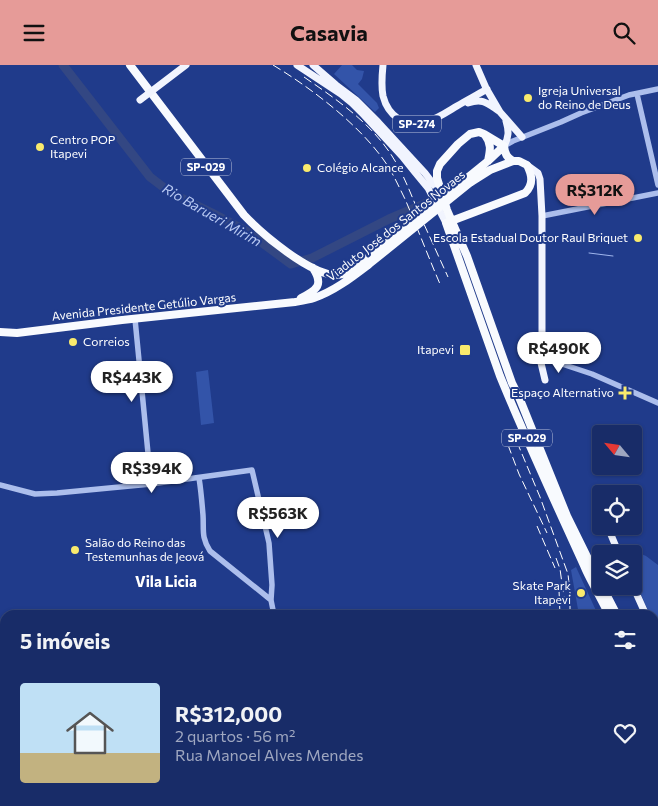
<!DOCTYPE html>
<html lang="pt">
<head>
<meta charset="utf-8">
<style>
	body { margin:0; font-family:Commissioner,sans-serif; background:#253871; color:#f1f3f6; height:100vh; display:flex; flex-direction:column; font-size:19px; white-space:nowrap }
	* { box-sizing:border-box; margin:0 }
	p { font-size:16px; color:#9fa7c0 }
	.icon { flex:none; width:28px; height:28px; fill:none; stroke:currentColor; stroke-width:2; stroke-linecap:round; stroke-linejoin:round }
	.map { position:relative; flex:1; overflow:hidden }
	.panel { position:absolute; left:0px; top:545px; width:659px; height:196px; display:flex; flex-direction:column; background:#182c68; border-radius:15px 15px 0 0; box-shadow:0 1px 4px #0004,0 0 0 1px #36487c }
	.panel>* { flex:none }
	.needle { width:32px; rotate:299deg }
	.tools { position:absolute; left:592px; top:360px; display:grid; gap:10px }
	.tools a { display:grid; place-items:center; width:50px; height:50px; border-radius:5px; background:#182c68; box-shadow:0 1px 4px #0004,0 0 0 1px #36487c; font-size:25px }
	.price { position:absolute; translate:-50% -42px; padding:0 11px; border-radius:18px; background:#fff; color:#222; font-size:16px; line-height:32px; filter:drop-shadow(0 1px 2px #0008) }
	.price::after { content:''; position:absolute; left:50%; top:30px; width:15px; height:11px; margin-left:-8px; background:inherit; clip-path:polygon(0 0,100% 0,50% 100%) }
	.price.on { background:#e69b98; color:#111 }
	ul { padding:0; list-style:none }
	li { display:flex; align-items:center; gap:15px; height:125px; padding:0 20px }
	li span { display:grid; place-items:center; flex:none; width:140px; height:100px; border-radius:5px; color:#555 }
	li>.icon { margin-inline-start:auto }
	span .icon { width:60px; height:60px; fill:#fffc; stroke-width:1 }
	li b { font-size:21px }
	h2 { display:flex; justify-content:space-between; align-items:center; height:60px; padding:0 20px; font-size:21px }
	header { display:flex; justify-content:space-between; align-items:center; height:65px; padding:0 20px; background:#e69b98; color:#111; font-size:22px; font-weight:700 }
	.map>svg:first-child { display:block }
	.green { fill:#3354a9 }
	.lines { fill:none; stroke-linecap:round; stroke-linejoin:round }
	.stream { stroke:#a0b6ed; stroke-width:1 }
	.river { stroke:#334783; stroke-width:9 }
	.tertiary { stroke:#acbeec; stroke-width:5.5 }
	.primary { stroke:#f1f4fe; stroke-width:7 }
	.trunk { stroke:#f8fafe; stroke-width:8 }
	.rail { stroke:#fff; stroke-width:1; stroke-dasharray:9 4; stroke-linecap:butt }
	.primary-bridge { stroke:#f1f4fe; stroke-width:7 }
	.trunk-bridge { stroke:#f8fafe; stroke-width:8 }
	.poi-dot { fill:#f9ea6d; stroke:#203b8b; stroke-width:2 }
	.labels { text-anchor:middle; stroke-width:4; stroke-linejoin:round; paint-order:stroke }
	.shield { fill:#203b8b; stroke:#bcc4dc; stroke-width:1 }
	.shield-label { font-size:11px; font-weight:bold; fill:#fff }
	.poi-label { font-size:12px; fill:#fff; stroke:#203b8b; text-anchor:start }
	.street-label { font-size:12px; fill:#fff; stroke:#203b8b }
	.water-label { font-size:14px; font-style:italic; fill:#b8c9f3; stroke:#203b8b }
	.quarter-label { font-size:15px; font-weight:bold; fill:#fff; stroke:#203b8b }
</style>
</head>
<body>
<header><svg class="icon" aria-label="menu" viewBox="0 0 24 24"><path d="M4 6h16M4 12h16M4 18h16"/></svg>Casavia<svg class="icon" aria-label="search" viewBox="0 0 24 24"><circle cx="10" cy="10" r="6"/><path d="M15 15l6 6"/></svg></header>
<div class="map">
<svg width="658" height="741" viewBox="0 0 658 741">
	<rect width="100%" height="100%" fill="#203b8b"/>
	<!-- green -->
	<path class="green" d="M 342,0 L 352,0 L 357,5 L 364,6 L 362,14 L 358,19 L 377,38 L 379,43 L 375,47 L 334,9 Z
		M 208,305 L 214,358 L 201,360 L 196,307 Z
		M 628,483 L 646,491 L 658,500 L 658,565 L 654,558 L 654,550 L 650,550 L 634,513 L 634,489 L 623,489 L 621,484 Z
		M 576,502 L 598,550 L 579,550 L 571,505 Z
		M 654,682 C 658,693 656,727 655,741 L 622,741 L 621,736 L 654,736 Z
		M 455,736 L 502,736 L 507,741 L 457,741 Z"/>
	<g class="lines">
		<!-- stream -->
		<path class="stream" d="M 589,188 L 613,191
			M 462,736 L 466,741
			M 157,741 L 161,736
			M 650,741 L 650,736"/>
		<!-- river -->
		<path class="river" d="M 63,0 L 150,112 L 171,128 L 212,148 L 246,166 L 291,199 L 312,193 L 389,154 L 429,137"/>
		<!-- tertiary -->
		<path class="tertiary" d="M 637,29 L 658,120
			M 504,81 L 513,76 L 561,57 L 581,48 L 629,30 L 658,24
			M 542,151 L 658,128
			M 135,254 L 151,419
			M 541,292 L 592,309 L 658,338
			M 199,413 C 201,425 202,438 203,450 C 204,465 201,472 210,486 L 271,535
			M 0,420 L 35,429 L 57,428 L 151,419 L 252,405 L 269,478 L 272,520 L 271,535 L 274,550
			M 329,736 L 331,741"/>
		<!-- primary -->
		<path class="primary" d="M 297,0 L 341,29 L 352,38 L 364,50 L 402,91 L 414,106 L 428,123 L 446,158
			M 313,0 L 336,20 L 356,35 L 378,57 L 425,108 L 441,129
			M 383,0 C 382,10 381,21 383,31 C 388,51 406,64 426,57 C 437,54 447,47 457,41 C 467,35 477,30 487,24
			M 476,0 L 486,23 L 500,47 L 522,72
			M 468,38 C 483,33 487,38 499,46
			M 504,81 C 509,72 509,66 506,56
			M 527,100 L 538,108 L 540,114 L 542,151 L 542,279 L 541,298 L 545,315
			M 609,465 L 619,489
			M 633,521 L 646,550
			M 654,569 L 658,578"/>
		<!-- trunk -->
		<path class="trunk" d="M 130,0 L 244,150 C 261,168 311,211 337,210 C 348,209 355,202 364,196
			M 485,70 C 492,79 490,86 488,96
			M 504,81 L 484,69 L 479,67 L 470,69 L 458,79 L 440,99 L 437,106 L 437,113 L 447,145 L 467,191 L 512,318 L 519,332 L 567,451 L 601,520
			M 504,81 C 505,89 507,93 513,96
			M 467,113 L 488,96 L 504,81
			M 471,117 L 490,105 L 513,96 L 519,96 L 527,100 C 532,110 534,119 525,128 L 446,158 L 500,311 C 527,377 557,441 586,505 C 593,520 602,535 609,550
			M 301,233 C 317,225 324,220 313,203
			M 0,267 L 17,268 L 122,255 L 295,237 C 301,236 308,235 314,233 C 334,226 351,213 368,200
			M 602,521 L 617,550
			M 654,639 L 658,649
			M 654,661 L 658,672"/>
		<!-- rail -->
		<path class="rail" d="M 273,0 C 311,23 357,58 383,94 C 392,106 398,120 405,134 C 417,162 428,191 440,219
			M 304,12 C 336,34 371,58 392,91 C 403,108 410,127 418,146 C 428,168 438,190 448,212
			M 517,377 L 540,432 L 568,509 L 570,528 L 570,550
			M 508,380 L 519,409 L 547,468
			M 537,461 L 555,503
			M 556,493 L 560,504 L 564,533
			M 559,525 L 560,550
			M 363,741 L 373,736
			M 380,741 L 392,736"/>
		<!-- primary-bridge -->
		<path class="primary-bridge" d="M 140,35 L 186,0"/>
		<!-- trunk-bridge -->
		<path class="trunk-bridge" d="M 364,196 L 467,113
			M 368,200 L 471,117"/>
	</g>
	<!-- markers -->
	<g class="poi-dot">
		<circle cx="528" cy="33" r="5"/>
		<circle cx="40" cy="82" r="5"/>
		<circle cx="307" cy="103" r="5"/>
		<circle cx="638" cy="173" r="5"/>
		<circle cx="73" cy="277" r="5"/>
		<rect x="459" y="279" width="12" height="12" rx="2.5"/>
		<path d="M622.5 320.5h5v5h5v5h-5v5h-5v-5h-5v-5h5z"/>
		<circle cx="75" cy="485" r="5"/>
		<circle cx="581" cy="528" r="5"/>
	</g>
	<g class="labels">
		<!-- shield labels -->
		<g class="shield">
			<rect x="393" y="50.5" width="48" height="17" rx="4"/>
			<rect x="181" y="93.5" width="50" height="17" rx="4"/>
			<rect x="502" y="364.5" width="50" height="17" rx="4"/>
		</g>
		<g class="shield-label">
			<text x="417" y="63">SP-274</text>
			<text x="206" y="106">SP-029</text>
			<text x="527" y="377">SP-029</text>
		</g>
		<!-- poi labels -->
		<g class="poi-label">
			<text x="538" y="30">Igreja Universal<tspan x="538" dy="14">do Reino de Deus</tspan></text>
			<text x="50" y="79">Centro POP<tspan x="50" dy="14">Itapevi</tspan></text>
			<text x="317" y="107">Colégio Alcance</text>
			<text x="628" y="177" text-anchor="end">Escola Estadual Doutor Raul Briquet</text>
			<text x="83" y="281">Correios</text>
			<text x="454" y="289" text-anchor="end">Itapevi</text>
			<text x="614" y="332" text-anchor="end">Espaço Alternativo</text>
			<text x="85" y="482">Salão do Reino das<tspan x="85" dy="14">Testemunhas de Jeová</tspan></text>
			<text x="571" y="525" text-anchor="end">Skate Park<tspan x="571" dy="14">Itapevi</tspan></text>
		</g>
		<!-- street labels -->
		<g class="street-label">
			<text transform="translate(396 161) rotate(-38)" y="4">Viaduto José dos Santos Novaes</text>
			<text transform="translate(144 242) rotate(-6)" y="4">Avenida Presidente Getúlio Vargas</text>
		</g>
		<!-- water labels -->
		<g class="water-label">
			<text transform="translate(212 150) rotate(30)" y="5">Rio Barueri Mirim</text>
		</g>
		<!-- quarter labels -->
		<g class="quarter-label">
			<text x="166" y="522">Vila Licia</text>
		</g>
	</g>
</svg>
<div class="tools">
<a><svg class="needle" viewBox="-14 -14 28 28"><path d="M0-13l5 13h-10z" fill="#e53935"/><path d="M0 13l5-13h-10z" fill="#9fa7c0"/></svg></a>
<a><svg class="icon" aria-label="locate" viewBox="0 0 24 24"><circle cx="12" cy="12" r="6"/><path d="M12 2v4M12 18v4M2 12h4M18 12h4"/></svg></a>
<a><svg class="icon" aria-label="layers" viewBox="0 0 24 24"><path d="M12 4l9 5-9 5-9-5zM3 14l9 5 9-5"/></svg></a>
</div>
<b class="price on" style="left:595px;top:151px">R$312K</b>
<b class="price" style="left:559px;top:309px">R$490K</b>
<b class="price" style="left:132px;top:338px">R$443K</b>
<b class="price" style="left:152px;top:429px">R$394K</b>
<b class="price" style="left:278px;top:474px">R$563K</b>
<section class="panel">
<h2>5 imóveis<svg class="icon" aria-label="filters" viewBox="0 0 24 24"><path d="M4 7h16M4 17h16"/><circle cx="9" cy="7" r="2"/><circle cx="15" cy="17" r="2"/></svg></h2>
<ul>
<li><span style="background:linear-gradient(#bfe0f5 70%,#c2b280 0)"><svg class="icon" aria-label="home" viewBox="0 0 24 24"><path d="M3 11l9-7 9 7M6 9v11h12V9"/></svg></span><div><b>R$312,000</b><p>2 quartos · 56 m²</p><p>Rua Manoel Alves Mendes</p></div><svg class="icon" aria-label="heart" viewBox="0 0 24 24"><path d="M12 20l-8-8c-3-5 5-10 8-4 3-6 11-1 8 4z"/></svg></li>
</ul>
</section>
</div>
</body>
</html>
